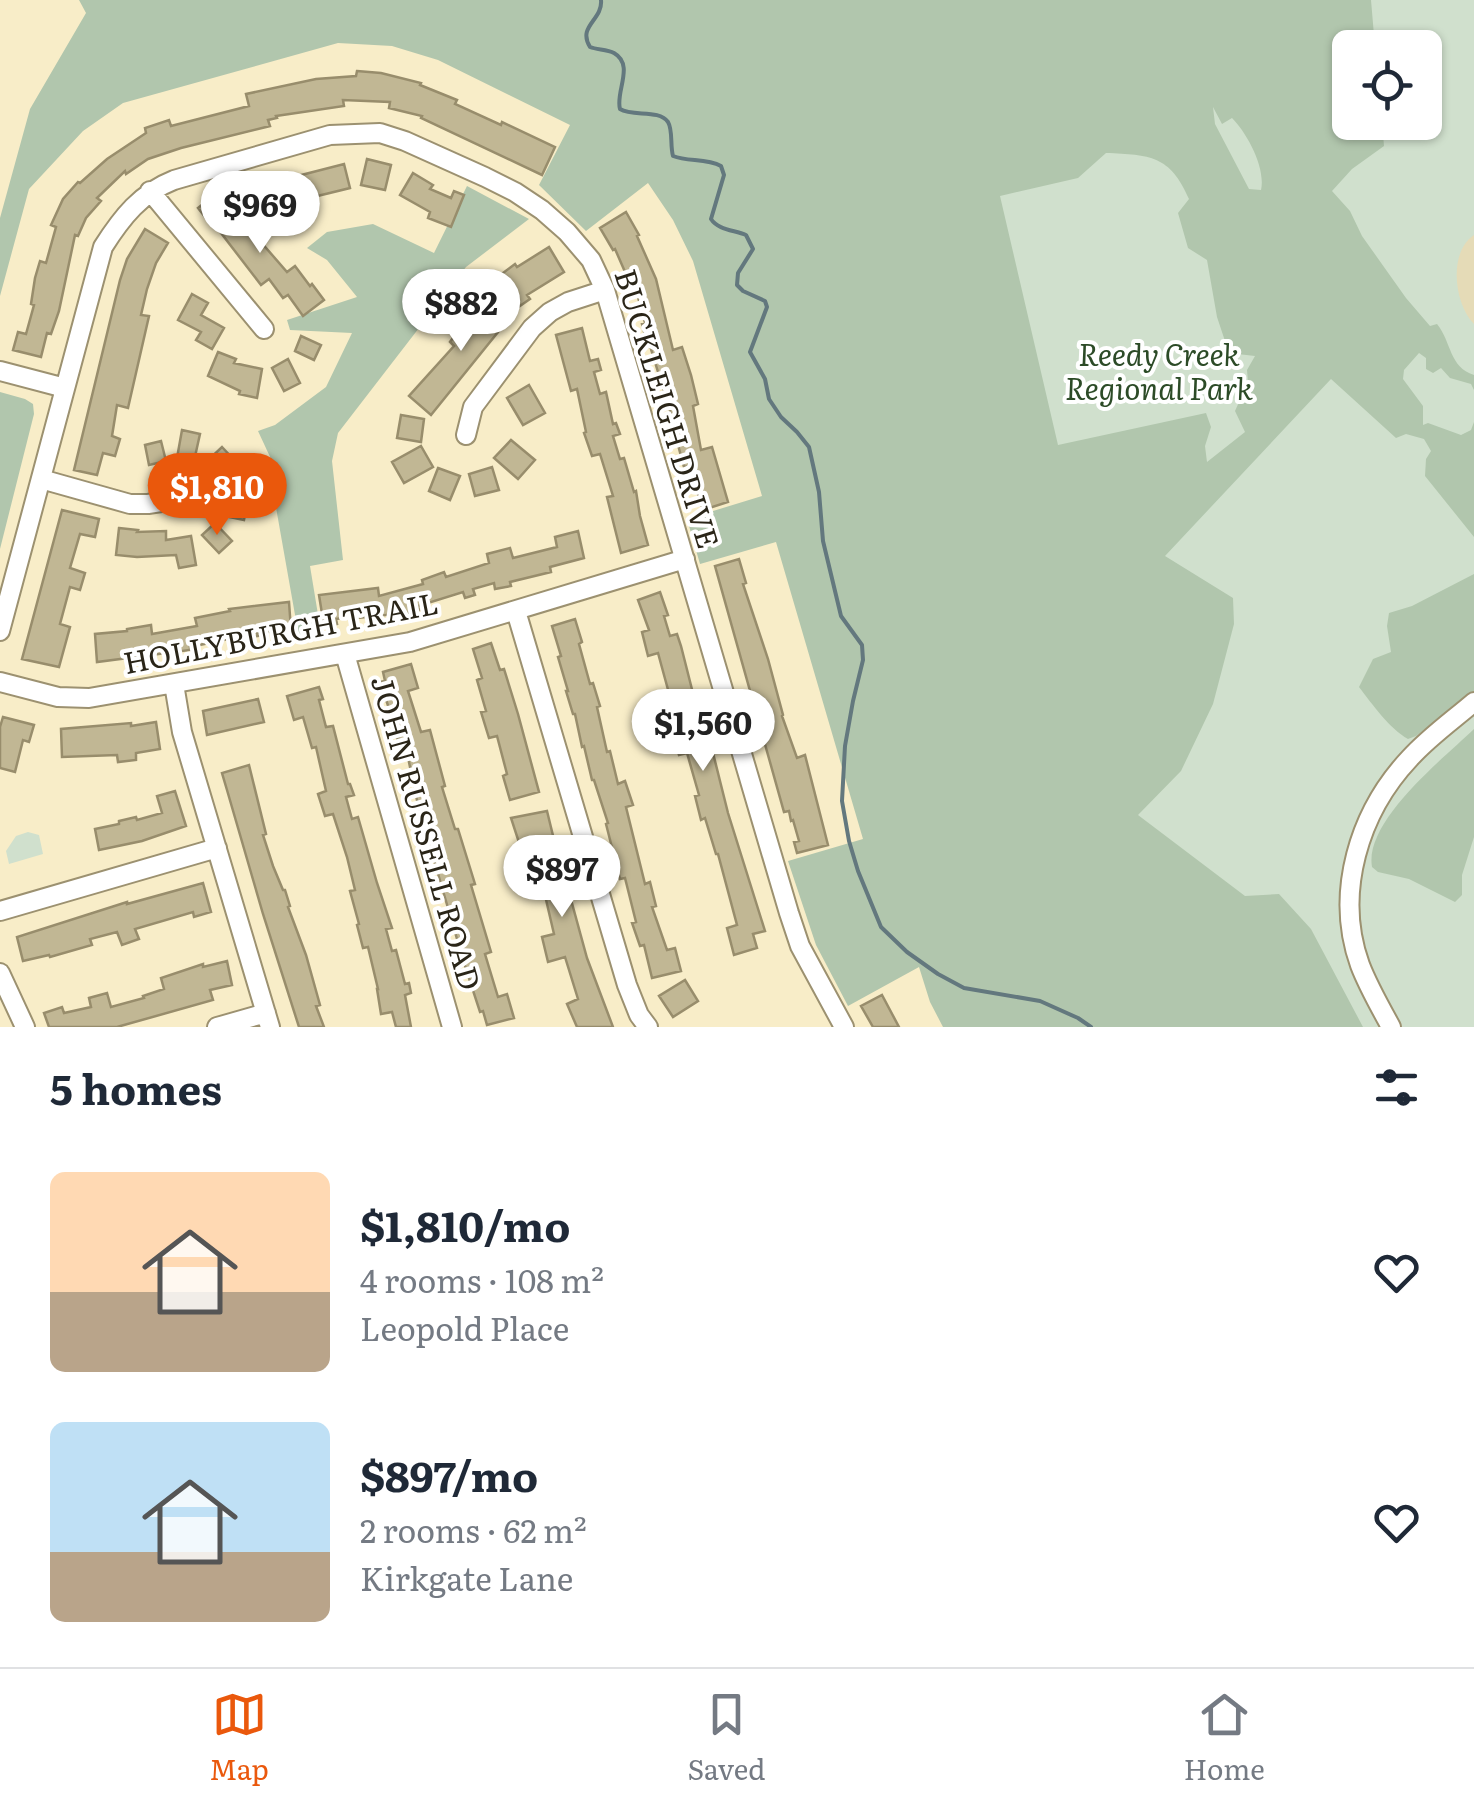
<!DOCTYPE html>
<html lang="en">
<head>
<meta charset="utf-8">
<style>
	body { margin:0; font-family:Literata,serif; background:#f2f2f3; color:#1f2937; height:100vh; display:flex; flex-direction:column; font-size:38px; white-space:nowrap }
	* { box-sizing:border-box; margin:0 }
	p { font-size:32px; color:#747a83 }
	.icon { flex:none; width:55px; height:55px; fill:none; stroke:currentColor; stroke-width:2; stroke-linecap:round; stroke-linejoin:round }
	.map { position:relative; height:1027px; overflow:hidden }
	.sheet { display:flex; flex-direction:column; background:#fff; flex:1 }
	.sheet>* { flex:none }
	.controls { position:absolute; left:1332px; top:30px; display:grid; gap:20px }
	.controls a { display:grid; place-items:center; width:110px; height:110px; border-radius:15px; background:#fff; box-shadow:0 2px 8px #0004; font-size:50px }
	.price { position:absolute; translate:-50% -85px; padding:0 22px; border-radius:35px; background:#fff; color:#222; font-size:32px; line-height:65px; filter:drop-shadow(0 2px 5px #0008) }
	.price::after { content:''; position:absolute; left:50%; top:60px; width:30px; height:22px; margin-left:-15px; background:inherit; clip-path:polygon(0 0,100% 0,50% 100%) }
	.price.on { background:#ea580c; color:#fff }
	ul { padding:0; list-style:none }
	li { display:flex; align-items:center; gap:30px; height:250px; padding:0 50px }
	li span { display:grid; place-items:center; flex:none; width:280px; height:200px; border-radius:15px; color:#555 }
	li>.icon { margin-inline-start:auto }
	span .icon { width:120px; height:120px; fill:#fffc; stroke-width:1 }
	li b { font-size:42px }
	h2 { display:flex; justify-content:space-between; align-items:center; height:120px; padding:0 50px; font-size:42px }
	.tabs { display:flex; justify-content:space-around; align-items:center; height:140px; border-top:2px solid #e0e1e3; background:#fff; font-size:28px; color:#747a83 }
	.tabs a { display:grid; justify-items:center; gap:5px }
	.tabs .on { color:#ea580c }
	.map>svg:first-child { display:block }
	.green { fill:#d0e0cd; fill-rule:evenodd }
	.forest { fill:#b1c6ad; fill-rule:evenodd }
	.sand { fill:#e5dbb7 }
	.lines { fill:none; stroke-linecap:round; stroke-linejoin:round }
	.stream { stroke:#63787e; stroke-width:4 }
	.building { fill:#c1b794; stroke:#988d6c; stroke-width:2.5 }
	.minor-casing { stroke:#9c9170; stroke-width:22 }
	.minor { stroke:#fff; stroke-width:18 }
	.labels { text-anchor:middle; stroke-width:8; stroke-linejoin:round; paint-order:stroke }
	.park-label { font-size:30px; font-style:italic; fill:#2c4b27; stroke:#fff }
	.street-label { font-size:30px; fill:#2a2518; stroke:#fff }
</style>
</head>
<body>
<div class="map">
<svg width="1474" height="1027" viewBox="0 0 1474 1027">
	<rect width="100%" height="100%" fill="#f8edc8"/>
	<!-- green -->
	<path class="green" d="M 357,0 L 1474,0 L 1474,1027 L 1130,1027 L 644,139 ZM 1350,48 L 1425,48 L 1425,122 L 1350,122 Z
		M 28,832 L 39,835 L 43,854 L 9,864 L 6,851 L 16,836 Z"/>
	<!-- forest -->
	<path class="forest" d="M 79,0 L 1371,0 L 1375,47 L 1350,48 L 1350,122 L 1382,123 L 1384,146 L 1352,169 L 1332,191 L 1350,211 L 1362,236 L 1406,298 L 1430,326 L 1437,324 C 1452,343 1449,367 1474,375 L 1474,390 L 1471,384 L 1450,378 L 1441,368 L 1433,373 L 1426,369 L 1426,358 L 1419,353 L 1404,370 L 1403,379 L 1423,406 L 1423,425 L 1428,423 L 1461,435 L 1471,430 L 1474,422 L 1474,537 L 1425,476 L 1426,459 L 1431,451 L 1424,439 L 1406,434 L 1396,438 L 1331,379 L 1165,556 L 1233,598 L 1234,624 L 1213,704 L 1181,771 L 1138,815 L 1245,896 L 1279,894 L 1311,929 L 1363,1027 L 943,1027 L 930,1002 L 919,967 L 848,1006 L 816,945 L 788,861 L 863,839 L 776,542 L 700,564 L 687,519 L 762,496 L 693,261 L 673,220 L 648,183 L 586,231 L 539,185 L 570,125 L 438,60 L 392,46 L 338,43 L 123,103 L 83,131 L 29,189 L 0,296 L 0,218 L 30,109 L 86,13 ZM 1213,107 L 1222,124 L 1232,118 C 1247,133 1266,168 1261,190 L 1249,189 L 1215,124 ZM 1106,153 C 1150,155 1170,155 1189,199 L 1178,213 L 1188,248 L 1207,260 L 1217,317 L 1229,353 L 1255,356 L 1247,370 L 1248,382 L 1235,411 L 1245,432 L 1207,462 L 1205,446 L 1211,427 L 1206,413 L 1058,445 L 1000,196 L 1078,178 Z
		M 467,186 L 529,219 L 466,267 L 338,433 L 332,461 L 343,560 L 310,566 L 322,639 L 300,643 L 272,485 L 204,495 L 202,489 L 271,459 L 258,431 L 275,425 L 326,387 L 352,333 L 290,330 L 287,320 L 357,297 L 327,260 L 307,248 L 327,232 L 373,224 L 434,253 Z
		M 0,392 L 25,399 L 33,404 L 34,414 L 0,549 Z
		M 1474,574 L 1474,691 L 1416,736 L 1408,739 C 1390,729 1372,704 1359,687 L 1373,659 L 1391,652 L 1387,626 L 1389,613 L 1412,606 Z
		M 1474,729 L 1474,837 L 1462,875 L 1462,895 L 1455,902 L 1409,879 L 1378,872 L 1372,867 C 1364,821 1444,758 1474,729 Z"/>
	<!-- sand -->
	<path class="sand" d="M 1474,235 L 1474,324 C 1454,304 1448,252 1474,235 Z"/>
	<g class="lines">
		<!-- stream -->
		<path class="stream" d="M 601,0 C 603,20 577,26 590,47 C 597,50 607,49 614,53 C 635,65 615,92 620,109 C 633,117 659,109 668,122 C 673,130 670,146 673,156 C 688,162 706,158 721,166 L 724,175 L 711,219 C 718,230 734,230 746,235 L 753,249 L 738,273 L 737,285 L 743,291 L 765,301 L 767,307 L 750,352 L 765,379 L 769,399 L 781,417 L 797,432 L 809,447 L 819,492 L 823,541 L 841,616 L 862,645 L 863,660 L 853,701 L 845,746 L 842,801 L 849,841 L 858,871 L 881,927 L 907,952 L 938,974 L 964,988 L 1040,1001 L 1078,1018 L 1091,1027"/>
	</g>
	<!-- building -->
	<path class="building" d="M 357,71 L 381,73 L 421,83 L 420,85 L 457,100 L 455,104 L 501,125 L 502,122 L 555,147 L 542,175 L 421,118 L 422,116 L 389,108 L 390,102 L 343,100 L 344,106 L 276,116 L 277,118 L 268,120 L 270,126 L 181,148 L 148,159 L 126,174 L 125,171 L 97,198 L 101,201 L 86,218 L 78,236 L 75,235 L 59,311 L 51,334 L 47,333 L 41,357 L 13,350 L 18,332 L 26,334 L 34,305 L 31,304 L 35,278 L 40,261 L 46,263 L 56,227 L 51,225 L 63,199 L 78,182 L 80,183 L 107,159 L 146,133 L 145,128 L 169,120 L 171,126 L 249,106 L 246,94 L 316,79 L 356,76 Z
		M 367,159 L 391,165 L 385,190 L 361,185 Z
		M 344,164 L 350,188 L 289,203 L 282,180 Z
		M 413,173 L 433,185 L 430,189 L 451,198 L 454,191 L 464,195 L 451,227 L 428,218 L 430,212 L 400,195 Z
		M 219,191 L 251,234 L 253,233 L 287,272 L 295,266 L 310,286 L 312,284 L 324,300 L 303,316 L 288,295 L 283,298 L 269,279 L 261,285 L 211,220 L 209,222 L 198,208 Z
		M 626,212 L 639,235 L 637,236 L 656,279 L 673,350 L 682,347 L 691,375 L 698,404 L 693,406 L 701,450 L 712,447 L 728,502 L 703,510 L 689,466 L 684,467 L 678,445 L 676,445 L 670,411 L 650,346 L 648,347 L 642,324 L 645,323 L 633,279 L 629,281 L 615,249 L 613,250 L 600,228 Z
		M 145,229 L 168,243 L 156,263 L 147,289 L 141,315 L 149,316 L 128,408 L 117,405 L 112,436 L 120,439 L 115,456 L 103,453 L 97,475 L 74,470 L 120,280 L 127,259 Z
		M 549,247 L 564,272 L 527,295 L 530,299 L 517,308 L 495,279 L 515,264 L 517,267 Z
		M 192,294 L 208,303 L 201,315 L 224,328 L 212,349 L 196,340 L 201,332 L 178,320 Z
		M 485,295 L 511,316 L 431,415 L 409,396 L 454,346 L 450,342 Z
		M 582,328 L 590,361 L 598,359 L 601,370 L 594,372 L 600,394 L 606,392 L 613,424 L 616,423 L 620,434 L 613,436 L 620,459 L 624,458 L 634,492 L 636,491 L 640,516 L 648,545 L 621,553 L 607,497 L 613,496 L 600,454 L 592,456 L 584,433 L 586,432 L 577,389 L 571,391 L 556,335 Z
		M 301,336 L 321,345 L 314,360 L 295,351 Z
		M 218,352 L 236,359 L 234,363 L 262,369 L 257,398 L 239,394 L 240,391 L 208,376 Z
		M 288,359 L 300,383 L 284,391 L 272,368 Z
		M 529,385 L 545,413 L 523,425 L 507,398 Z
		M 401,415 L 424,419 L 421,442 L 397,438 Z
		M 182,430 L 200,434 L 194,461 L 177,458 Z
		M 511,440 L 535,460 L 518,479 L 494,458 Z
		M 161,441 L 166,461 L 149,465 L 145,445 Z
		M 421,446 L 433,467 L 404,483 L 392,462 Z
		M 222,447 L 235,461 L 218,478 L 204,464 Z
		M 492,467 L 499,490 L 475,496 L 469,474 Z
		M 438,468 L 460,476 L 450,500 L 429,491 Z
		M 219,497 L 247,503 L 244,520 L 215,514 Z
		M 62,510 L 99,519 L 95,537 L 80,534 L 70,568 L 85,573 L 80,590 L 70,587 L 60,624 L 70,627 L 59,667 L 22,659 Z
		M 215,523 L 232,541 L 219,553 L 202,535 Z
		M 119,528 L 138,530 L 137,532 L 166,531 L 166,540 L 191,536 L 196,565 L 179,568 L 176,555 L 137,557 L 116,555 Z
		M 578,531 L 584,558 L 550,567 L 551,572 L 510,582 L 511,586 L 495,589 L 494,583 L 473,589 L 475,595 L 465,598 L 463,592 L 418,606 L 419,610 L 396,616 L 395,614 L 358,618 L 357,616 L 336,619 L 337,624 L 324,626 L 319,595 L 378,588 L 379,596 L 423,584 L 422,580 L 444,572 L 446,577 L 489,563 L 487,554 L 510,548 L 513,558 L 557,547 L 555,537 Z
		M 739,559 L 746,583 L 743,584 L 768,659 L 783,715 L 782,716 L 797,758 L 805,755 L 828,845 L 797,853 L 794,842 L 799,841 L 793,820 L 791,821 L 789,811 L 784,812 L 715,566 Z
		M 660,592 L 668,615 L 664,616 L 670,636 L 677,634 L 681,646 L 698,713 L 694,714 L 700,735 L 708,733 L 728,813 L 765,931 L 753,934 L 757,948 L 734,955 L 727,928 L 737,925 L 718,854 L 716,854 L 705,818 L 701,820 L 695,796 L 699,795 L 687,753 L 679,755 L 672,732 L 679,730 L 658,653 L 648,656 L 642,632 L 649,630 L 638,600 Z
		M 289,602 L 291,630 L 257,633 L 258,636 L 248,637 L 249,642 L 234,644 L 233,638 L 190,647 L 190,650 L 97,662 L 95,634 L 127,631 L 127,629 L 151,625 L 152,634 L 197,626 L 195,618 L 230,611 L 229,609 Z
		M 575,619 L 582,642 L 579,644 L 590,684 L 593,683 L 600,706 L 597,707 L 607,752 L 610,751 L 618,784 L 625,781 L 633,805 L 626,807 L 645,884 L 650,882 L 656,906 L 652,907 L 667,950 L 675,948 L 681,971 L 652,978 L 644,945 L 640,946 L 632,923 L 636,922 L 625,878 L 620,879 L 606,824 L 608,823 L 594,780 L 592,780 L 584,746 L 582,747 L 575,714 L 573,714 L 566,691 L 568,691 L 558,657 L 561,656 L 552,626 Z
		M 491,643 L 500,670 L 504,669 L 518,714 L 539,792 L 510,800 L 503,776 L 507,774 L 497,736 L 489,738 L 481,712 L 486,711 L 477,680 L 482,678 L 473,649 Z
		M 411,664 L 418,688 L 408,691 L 421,732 L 430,730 L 445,786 L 442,787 L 455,829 L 458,829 L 475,884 L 471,885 L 491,952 L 485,954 L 498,997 L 507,994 L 514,1018 L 487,1025 L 483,1011 L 480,1012 L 464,963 L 418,805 L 406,748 L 400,749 L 397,738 L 399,738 L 380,682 L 385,681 L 383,672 Z
		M 319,687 L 323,699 L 319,700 L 326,727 L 333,726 L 348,784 L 350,784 L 354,795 L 346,797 L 352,819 L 358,817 L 377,883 L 392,928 L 386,929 L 392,951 L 396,950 L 405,984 L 409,983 L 411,993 L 405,995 L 411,1027 L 396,1027 L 392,1012 L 381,1014 L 377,989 L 378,989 L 368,947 L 363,948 L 357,925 L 359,924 L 350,891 L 355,890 L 347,857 L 333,814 L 325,816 L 318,794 L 326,791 L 316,747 L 312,748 L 303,717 L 294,720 L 287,696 Z
		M 258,699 L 264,722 L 207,735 L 203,711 Z
		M 3,717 L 34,725 L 29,742 L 23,740 L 15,772 L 0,768 L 0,727 Z
		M 156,722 L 160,749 L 136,753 L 136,760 L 118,762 L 117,755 L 62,757 L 61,729 L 131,723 L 131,726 Z
		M 249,765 L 266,834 L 263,835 L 273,866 L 283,890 L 285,890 L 290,906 L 288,907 L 306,955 L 320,1005 L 316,1006 L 324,1027 L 299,1027 L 263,914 L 227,790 L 222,773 Z
		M 175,791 L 186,826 L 142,841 L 99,850 L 95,829 L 119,824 L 119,821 L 136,817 L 137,820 L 162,813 L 157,796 Z
		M 547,811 L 568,897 L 570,896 L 587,958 L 613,1027 L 577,1027 L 567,1004 L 578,999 L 565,957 L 548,962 L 542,937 L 554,934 L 537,861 L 526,864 L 511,818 Z
		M 203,883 L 211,912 L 194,917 L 193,912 L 135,929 L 139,939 L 122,945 L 117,932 L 90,939 L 92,945 L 50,957 L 49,955 L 23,961 L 17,937 L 127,902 L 127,904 Z
		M 227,961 L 232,985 L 210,990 L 213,1000 L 117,1027 L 49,1027 L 44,1013 L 62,1007 L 64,1013 L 91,1007 L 89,998 L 107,993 L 111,1007 L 144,998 L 143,996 L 164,989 L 161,978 L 203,964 L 203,967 Z
		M 685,980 L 698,1001 L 673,1017 L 659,996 Z
		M 882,995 L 899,1027 L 873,1027 L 861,1006 Z"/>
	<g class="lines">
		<!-- minor casing -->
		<g class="minor-casing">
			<path id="minor" d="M 150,191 L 264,329
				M 0,371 L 65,388
				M 466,435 L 473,407 L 532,328 L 550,312 L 568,302 L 605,290
				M 41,479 L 130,504 L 148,504 L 181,499
				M 516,611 L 627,985 L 639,1015 L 648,1027
				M 0,631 L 103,247 C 122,217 141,193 174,180 L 330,135 L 380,133 L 405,141 L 485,177 L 515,192 L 542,210 L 567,232 L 591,260 L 605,290 L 789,913 L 800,946 L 844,1027
				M 345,654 L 452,1027
				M 0,682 L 58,697 L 89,698 L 410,642 L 685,559
				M 174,684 L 182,732 L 270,1027
				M 0,911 L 217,848
				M 0,973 L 25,1027
				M 217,1027 L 266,1013
				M 1391,1027 C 1380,1007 1368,986 1360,965 C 1334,893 1359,812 1410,758 C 1429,737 1453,720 1474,702"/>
		</g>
		<!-- minor -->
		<use href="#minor" class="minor"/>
	</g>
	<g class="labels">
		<!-- park labels -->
		<g class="park-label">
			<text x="1159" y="366">Reedy Creek<tspan x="1159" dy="34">Regional Park</tspan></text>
		</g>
		<!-- street labels -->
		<g class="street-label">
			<text transform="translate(666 409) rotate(73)" y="10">BUCKLEIGH DRIVE</text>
			<text transform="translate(281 634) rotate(-11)" y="10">HOLLYBURGH TRAIL</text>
			<text transform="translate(425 833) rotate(74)" y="10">JOHN RUSSELL ROAD</text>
		</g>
	</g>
</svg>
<div class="controls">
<a><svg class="icon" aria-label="locate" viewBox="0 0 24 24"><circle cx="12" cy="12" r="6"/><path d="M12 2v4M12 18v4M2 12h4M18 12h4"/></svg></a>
</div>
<b class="price" style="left:260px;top:256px">$969</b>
<b class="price" style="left:461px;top:354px">$882</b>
<b class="price on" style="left:217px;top:538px">$1,810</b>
<b class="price" style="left:703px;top:774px">$1,560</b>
<b class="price" style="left:562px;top:920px">$897</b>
</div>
<section class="sheet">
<h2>5 homes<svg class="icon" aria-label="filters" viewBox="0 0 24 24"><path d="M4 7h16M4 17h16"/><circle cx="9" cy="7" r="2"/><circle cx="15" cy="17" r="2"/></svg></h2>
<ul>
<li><span style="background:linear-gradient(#ffd9b3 60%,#b9a48a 0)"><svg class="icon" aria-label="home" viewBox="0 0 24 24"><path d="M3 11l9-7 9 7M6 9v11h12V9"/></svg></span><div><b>$1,810/mo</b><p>4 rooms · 108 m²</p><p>Leopold Place</p></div><svg class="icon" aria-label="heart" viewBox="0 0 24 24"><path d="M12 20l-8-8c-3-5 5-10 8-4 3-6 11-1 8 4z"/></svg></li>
<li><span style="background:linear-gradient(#bfe0f5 65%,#b9a48a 0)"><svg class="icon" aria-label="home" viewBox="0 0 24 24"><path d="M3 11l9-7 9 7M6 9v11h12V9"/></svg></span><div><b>$897/mo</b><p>2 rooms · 62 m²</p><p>Kirkgate Lane</p></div><svg class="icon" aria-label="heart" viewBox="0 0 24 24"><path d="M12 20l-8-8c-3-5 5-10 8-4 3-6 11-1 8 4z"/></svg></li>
</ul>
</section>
<nav class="tabs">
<a class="on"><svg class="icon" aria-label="map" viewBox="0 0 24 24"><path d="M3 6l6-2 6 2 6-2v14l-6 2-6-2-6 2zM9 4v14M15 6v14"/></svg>Map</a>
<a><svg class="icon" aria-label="saved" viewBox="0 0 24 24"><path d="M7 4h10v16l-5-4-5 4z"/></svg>Saved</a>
<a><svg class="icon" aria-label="home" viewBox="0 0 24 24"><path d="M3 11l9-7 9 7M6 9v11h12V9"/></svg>Home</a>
</nav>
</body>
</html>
